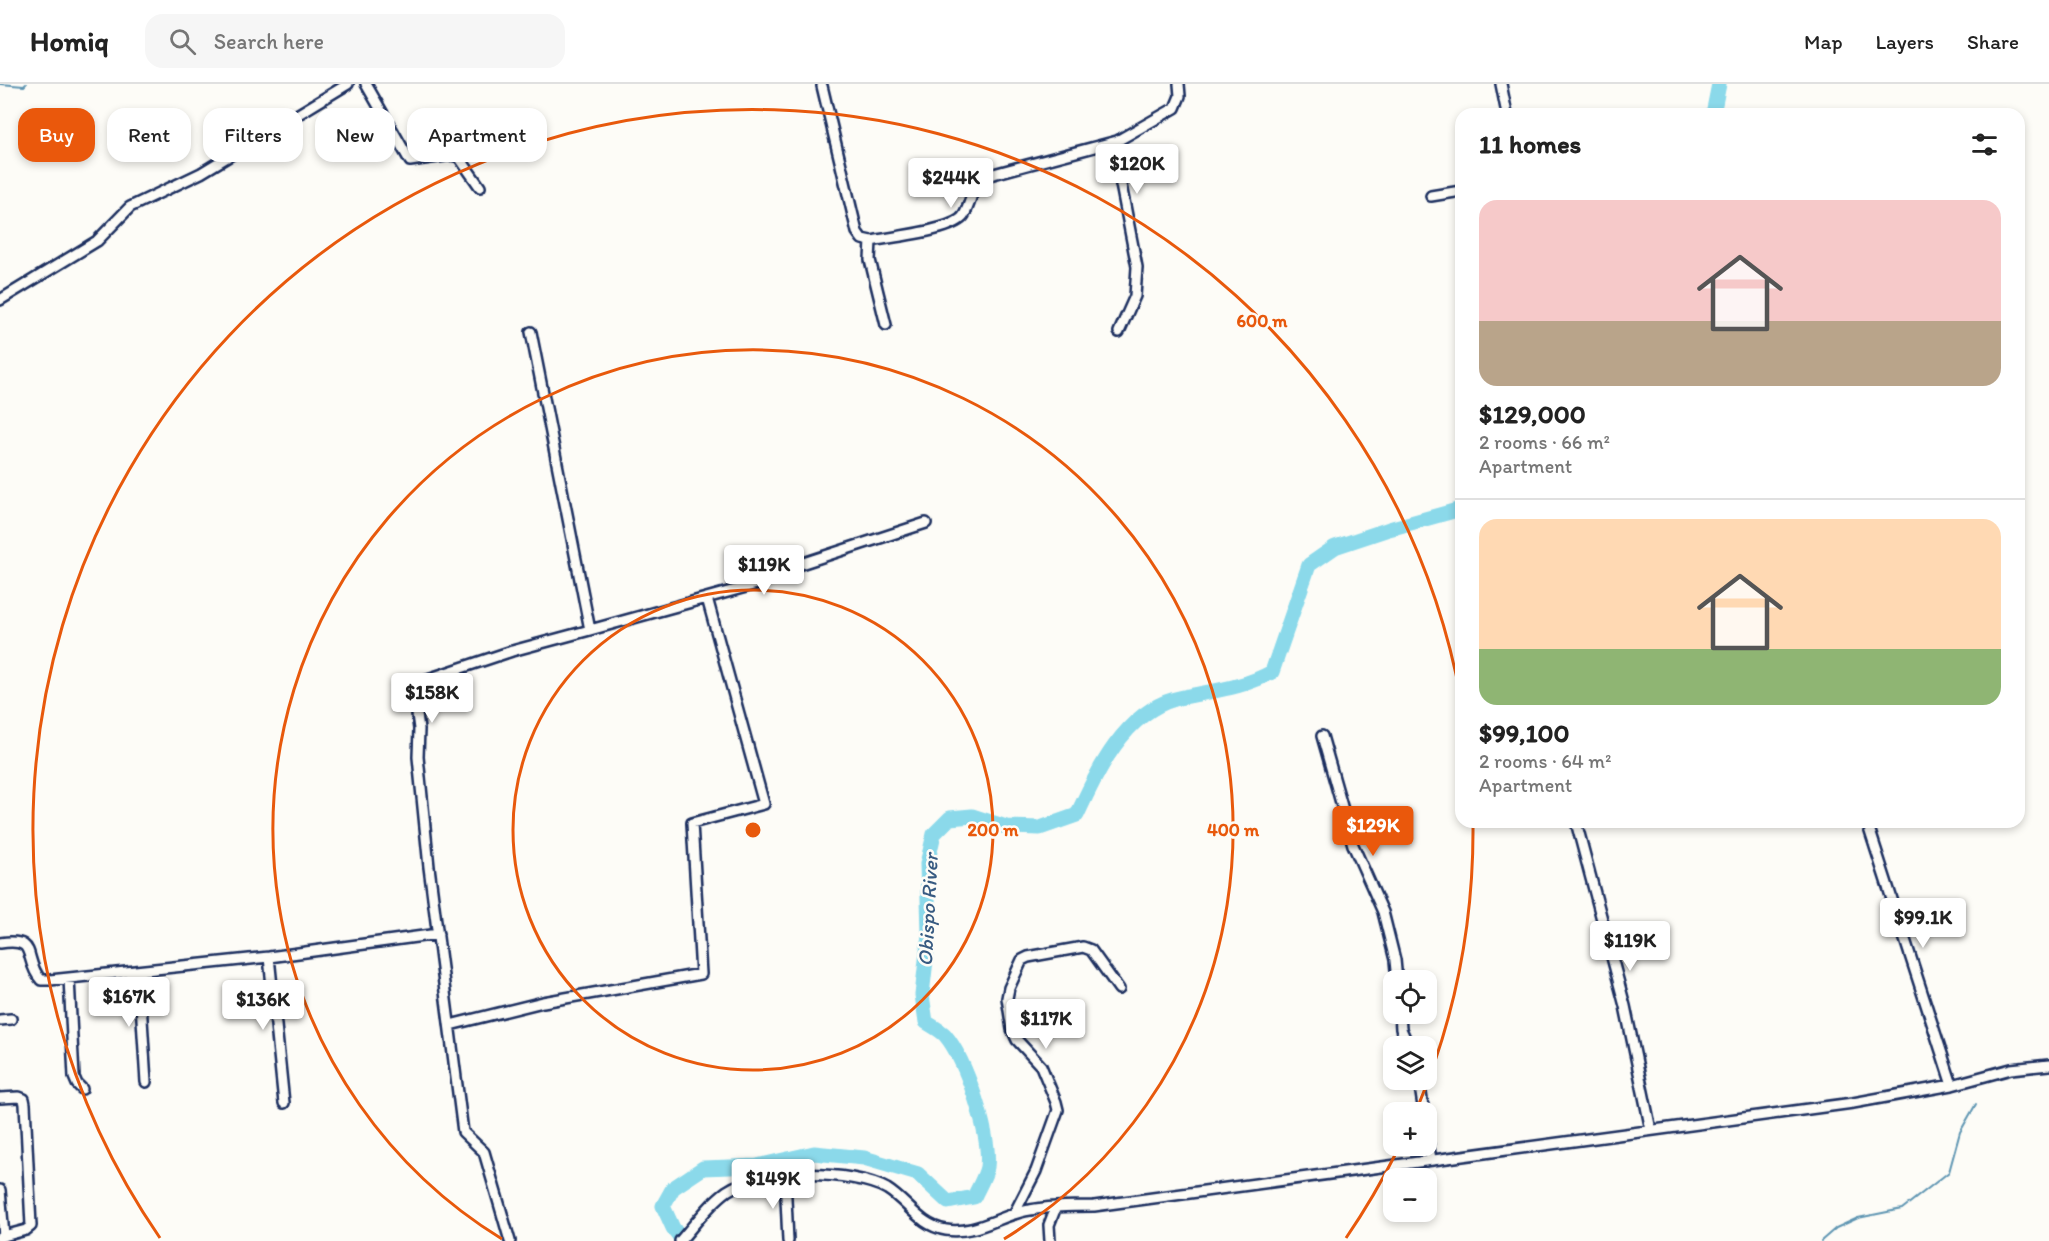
<!DOCTYPE html>
<html lang="en">
<head>
<meta charset="utf-8">
<style>
	body { margin:0; font-family:Itim,sans-serif; background:#f6f6f6; color:#222; height:100vh; display:flex; flex-direction:column; font-size:22px; white-space:nowrap }
	* { box-sizing:border-box; margin:0 }
	p { font-size:20px; color:#767676 }
	.icon { flex:none; width:33px; height:33px; fill:none; stroke:currentColor; stroke-width:2; stroke-linecap:round; stroke-linejoin:round }
	.map { position:relative; flex:1; overflow:hidden }
	.side { position:absolute; left:1455px; top:24px; width:570px; height:720px; display:flex; flex-direction:column; background:#fff; border-radius:18px; box-shadow:0 3px 9px #0003 }
	.side>* { flex:none }
	.hud { position:absolute; left:18px; top:24px; width:570px; height:54px; display:flex; gap:12px }
	.controls { position:absolute; left:1383px; top:886px; display:grid; gap:12px }
	.controls a { display:grid; place-items:center; width:54px; height:54px; border-radius:12px; background:#fff; box-shadow:0 3px 9px #0003; font-size:30px }
	.price { position:absolute; translate:-50% -51px; padding:0 14px; border-radius:6px; background:#fff; color:#222; font-size:20px; line-height:39px; filter:drop-shadow(0 2px 3px #0008) }
	.price::after { content:''; position:absolute; left:50%; top:36px; width:18px; height:14px; margin-left:-9px; background:inherit; clip-path:polygon(0 0,100% 0,50% 100%) }
	.price.current { background:#ea580c; color:#fff }
	ul { padding:0; list-style:none }
	li { display:grid; align-content:center; gap:12px; height:318px; padding:0 24px }
	li+li { border-top:2px solid #e0e0e0 }
	li span { display:grid; place-items:center; height:186px; border-radius:18px; color:#555 }
	li>.icon { margin-inline-start:auto }
	span .icon { width:108px; height:108px; fill:#fffc; stroke-width:1 }
	li b { font-size:26px }
	h2 { display:flex; justify-content:space-between; align-items:center; height:72px; padding:0 24px; font-size:26px }
	.chip { padding:0 21px; border-radius:18px; background:#fff; box-shadow:0 3px 9px #0003; font-size:21px; line-height:54px }
	.chip.current { background:#ea580c; color:#fff }
	header { display:flex; align-items:center; gap:36px; box-sizing:border-box; height:84px; padding:0 30px; background:#fff; border-bottom:2px solid #e0e0e0 }
	header strong { font-size:28px }
	nav { display:flex; gap:33px; margin-inline-start:auto; font-size:21px }
	.search { width:420px; height:54px; background:#f6f6f6; display:flex; align-items:center; gap:15px; box-sizing:border-box; padding:0 21px; border-radius:18px; color:#767676; font-size:22px }
	.map>svg:first-child { display:block }
	.lines { fill:none; stroke-linecap:round; stroke-linejoin:round }
	.stream { stroke:#5e95b2; stroke-width:2 }
	.river { stroke:#8bd9ea; stroke-width:15 }
	.minor-casing { stroke:#1b2f5e; stroke-width:14 }
	.minor { stroke:#fdfcf7; stroke-width:9 }
	.ring { fill:none; stroke:#e8590c; stroke-width:3 }
	.labels { text-anchor:middle; stroke-width:5; stroke-linejoin:round; paint-order:stroke }
	.water-label { font-size:21px; font-style:italic; fill:#375a81; stroke:#fdfcf7 }
	.centre { fill:#e8590c; stroke:#fdfcf7; stroke-width:3 }
	.ring-label { font-size:18px; text-anchor:middle; font-weight:bold; fill:#e8590c; stroke:#fdfcf7; stroke-width:5; stroke-linejoin:round; paint-order:stroke }
</style>
</head>
<body>
<header>
<strong>Homiq</strong>
<div class="search"><svg class="icon" aria-label="search" viewBox="0 0 24 24"><circle cx="10" cy="10" r="6"/><path d="M15 15l6 6"/></svg>Search here</div>
<nav><a>Map</a><a>Layers</a><a>Share</a></nav>
</header>
<div class="map">
<svg width="2049" height="1157" viewBox="0 0 2049 1157">
	<rect width="100%" height="100%" fill="#fdfcf7"/>
	<filter id="ink" filterUnits="userSpaceOnUse"><feTurbulence type="fractalNoise" baseFrequency=".0167" numOctaves="2"/><feDisplacementMap in="SourceGraphic" scale="12" xChannelSelector="R" yChannelSelector="G"/><feConvolveMatrix kernelMatrix="1 2 1 2 8 2 1 2 1" color-interpolation-filters="sRGB"/></filter>
	<g filter="url(#ink)">
		<g class="lines">
			<!-- stream -->
			<path class="stream" d="M 0,0 L 24,2 L 26,0
				M 1821,1157 L 1836,1144 L 1858,1134 L 1902,1125 L 1949,1088 L 1960,1048 L 1976,1020"/>
			<!-- river -->
			<path class="river" d="M 1713,30 L 1719,0
				M 683,1157 L 673,1144 L 663,1122 L 673,1104 L 703,1084 L 757,1082 L 814,1069 L 864,1074 L 918,1090 L 948,1118 L 974,1113 C 978,1104 985,1093 987,1083 C 991,1051 966,976 945,951 C 940,946 932,942 926,938 L 922,911 L 929,850 L 927,780 L 934,750 L 950,734 L 972,732 L 1006,743 L 1040,744 L 1077,731 C 1097,688 1124,629 1175,615 C 1208,607 1242,605 1272,588 L 1309,481 L 1335,463 L 1389,445 L 1461,425"/>
			<!-- minor casing -->
			<g class="minor-casing">
				<path id="minor" d="M 366,0 L 410,77 L 452,71 L 459,73 L 480,103
					M 1501,0 L 1507,30
					M 822,2 L 857,148 L 862,155 L 871,157
					M 1431,112 L 1461,107
					M 0,216 L 97,157 L 130,123 L 201,89 L 348,0
					M 886,241 L 870,176 L 871,157 C 890,153 955,147 964,131 C 973,115 970,103 986,92 L 1117,57
					M 1119,248 L 1135,212 L 1137,183 L 1115,70 L 1117,57 L 1175,24 L 1180,12 L 1179,0
					M 590,546 L 757,500 L 773,489 L 926,439
					M 1322,652 L 1353,761 L 1383,828 L 1395,876 L 1397,897
					M 1576,738 L 1625,922 L 1651,1046
					M 1867,738 L 1952,1001
					M 0,859 C 40,853 22,875 41,896 L 50,896 L 269,873 L 438,850
					M 269,873 L 284,1019
					M 139,888 L 146,998
					M 69,894 L 74,993 L 77,1000 L 82,1005
					M 1400,930 L 1401,945 L 1409,963
					M 0,936 L 11,935
					M 450,941 L 543,918 L 701,890 L 692,739 L 764,720 L 707,514
					M 1419,996 L 1424,1029
					M 0,1014 L 19,1013 L 24,1015 L 25,1020 L 31,1142 L 26,1146 L 0,1153
					M 1426,1047 L 1431,1075
					M 785,1093 L 788,1157
					M 0,1106 L 4,1152
					M 1014,1130 L 1036,1087 L 1058,1026 L 1056,1018 L 1041,982 L 1017,956 L 1012,945 L 1007,914 L 1009,904 L 1022,876 L 1028,873 L 1083,863 L 1091,866 L 1119,905
					M 510,1157 L 484,1068 L 463,1048 L 429,783 L 418,673 L 419,645 L 413,600 L 512,567 L 590,546 L 531,248
					M 680,1157 C 695,1140 709,1120 727,1107 C 759,1085 854,1086 887,1105 C 908,1118 920,1142 946,1146 C 976,1151 1002,1130 1030,1126 C 1051,1122 1073,1122 1094,1122 L 1853,1019 L 1952,1001 L 2011,985 L 2049,981
					M 1050,1157 L 1049,1141 L 1056,1123"/>
			</g>
			<!-- minor -->
			<use href="#minor" class="minor"/>
		</g>
	</g>
	<!-- distance rings -->
	<g class="ring">
		<circle cx="753" cy="746" r="240"/>
		<path d="M502 1155A480 480 0 1 1 1004 1155"/>
		<path d="M1397 1067A720 720 0 0 1 1346 1154M160 1154A720 720 0 1 1 1461 615M1473 740A720 720 0 0 1 1416 1027"/>
	</g>
	<g class="labels">
		<!-- water labels -->
		<g class="water-label">
			<text transform="translate(928 826) rotate(-87)" y="7">Obispo River</text>
		</g>
	</g>
	<circle cx="753" cy="746" r="9" class="centre"/>
	<g class="ring-label">
		<text x="1262" y="243">600 m</text>
		<text x="993" y="752">200 m</text>
		<text x="1233" y="752">400 m</text>
	</g>
</svg>
<div class="controls">
<a><svg class="icon" aria-label="locate" viewBox="0 0 24 24"><circle cx="12" cy="12" r="6"/><path d="M12 2v4M12 18v4M2 12h4M18 12h4"/></svg></a>
<a><svg class="icon" aria-label="layers" viewBox="0 0 24 24"><path d="M12 4l9 5-9 5-9-5zM3 14l9 5 9-5"/></svg></a>
<a>+</a>
<a>−</a>
</div>
<b class="price" style="left:1137px;top:111px">$120K</b>
<b class="price" style="left:951px;top:125px">$244K</b>
<b class="price" style="left:764px;top:512px">$119K</b>
<b class="price" style="left:432px;top:640px">$158K</b>
<b class="price current" style="left:1373px;top:773px">$129K</b>
<b class="price" style="left:1923px;top:865px">$99.1K</b>
<b class="price" style="left:1630px;top:888px">$119K</b>
<b class="price" style="left:129px;top:944px">$167K</b>
<b class="price" style="left:263px;top:947px">$136K</b>
<b class="price" style="left:1046px;top:966px">$117K</b>
<b class="price" style="left:773px;top:1126px">$149K</b>
<div class="hud">
<a class="chip current">Buy</a>
<a class="chip">Rent</a>
<a class="chip">Filters</a>
<a class="chip">New</a>
<a class="chip">Apartment</a>
</div>
<section class="side">
<h2>11 homes<svg class="icon" aria-label="filters" viewBox="0 0 24 24"><path d="M4 7h16M4 17h16"/><circle cx="9" cy="7" r="2"/><circle cx="15" cy="17" r="2"/></svg></h2>
<ul>
<li><span style="background:linear-gradient(#f6c9c9 65%,#b9a48a 0)"><svg class="icon" aria-label="home" viewBox="0 0 24 24"><path d="M3 11l9-7 9 7M6 9v11h12V9"/></svg></span><div><b>$129,000</b><p>2 rooms · 66 m²</p><p>Apartment</p></div></li>
<li><span style="background:linear-gradient(#ffd9b3 70%,#8fb573 0)"><svg class="icon" aria-label="home" viewBox="0 0 24 24"><path d="M3 11l9-7 9 7M6 9v11h12V9"/></svg></span><div><b>$99,100</b><p>2 rooms · 64 m²</p><p>Apartment</p></div></li>
</ul>
</section>
</div>
</body>
</html>
